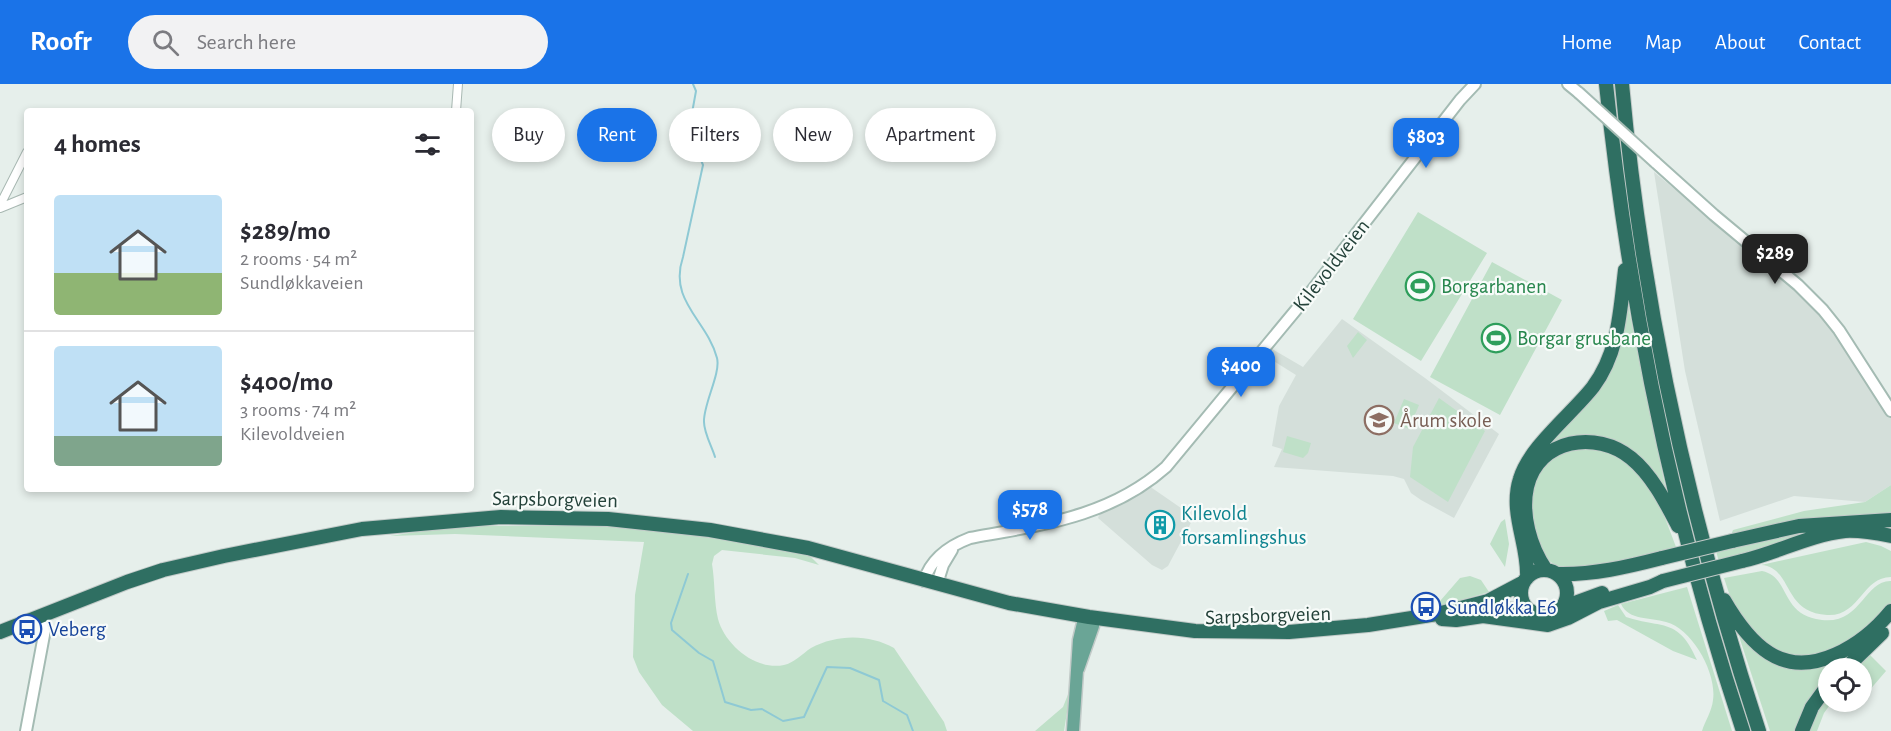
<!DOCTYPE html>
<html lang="en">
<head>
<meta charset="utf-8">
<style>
	body { margin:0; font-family:"Alegreya Sans",sans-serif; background:#f2f2f3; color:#2b2b33; height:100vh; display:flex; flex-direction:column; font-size:22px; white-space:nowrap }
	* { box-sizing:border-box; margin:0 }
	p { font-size:20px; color:#7c7c81 }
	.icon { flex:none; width:33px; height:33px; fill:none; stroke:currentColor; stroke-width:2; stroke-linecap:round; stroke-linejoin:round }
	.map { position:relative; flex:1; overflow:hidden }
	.sheet { position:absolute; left:24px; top:24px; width:450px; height:384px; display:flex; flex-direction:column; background:#fff; border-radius:6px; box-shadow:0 3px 9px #0003 }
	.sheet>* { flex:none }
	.hud { position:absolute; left:492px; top:24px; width:570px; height:54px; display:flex; gap:12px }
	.controls { position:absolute; left:1818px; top:574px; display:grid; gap:12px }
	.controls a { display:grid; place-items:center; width:54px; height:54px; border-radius:50%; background:#fff; box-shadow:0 3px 9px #0003; font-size:30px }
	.price { position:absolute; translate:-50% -51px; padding:0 14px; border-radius:12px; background:#1a73e8; color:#fff; font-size:20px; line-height:39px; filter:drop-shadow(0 2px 3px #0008) }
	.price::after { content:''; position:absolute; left:50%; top:36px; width:18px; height:14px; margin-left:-9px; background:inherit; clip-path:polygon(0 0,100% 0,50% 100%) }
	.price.selected { background:#222; color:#fff }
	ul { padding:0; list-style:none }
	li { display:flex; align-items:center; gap:18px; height:150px; padding:0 30px }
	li+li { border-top:2px solid #e1e1e2 }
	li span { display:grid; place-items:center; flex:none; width:168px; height:120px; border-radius:6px; color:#555 }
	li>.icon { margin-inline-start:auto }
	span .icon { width:72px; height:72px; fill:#fffc; stroke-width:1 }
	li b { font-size:26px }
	h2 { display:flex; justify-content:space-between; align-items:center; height:72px; padding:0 30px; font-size:26px }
	.chip { padding:0 21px; border-radius:27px; background:#fff; box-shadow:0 3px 9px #0003; font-size:21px; line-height:54px }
	.chip.selected { background:#1a73e8; color:#fff }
	header { display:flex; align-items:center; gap:36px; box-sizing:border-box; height:84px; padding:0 30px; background:#1a73e8; color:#fff }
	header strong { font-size:28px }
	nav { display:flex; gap:33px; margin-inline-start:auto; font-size:21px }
	.search { width:420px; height:54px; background:#f2f2f3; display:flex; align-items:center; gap:15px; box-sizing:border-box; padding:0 21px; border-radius:33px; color:#7c7c81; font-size:22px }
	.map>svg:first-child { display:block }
	.built { fill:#d4dfda }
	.green { fill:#bfe0c8 }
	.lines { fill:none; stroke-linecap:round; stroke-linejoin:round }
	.stream { stroke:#8ec9d4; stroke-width:2 }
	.street-casing { stroke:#a8b8b2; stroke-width:10 }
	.secondary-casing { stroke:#a4bbb3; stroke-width:14 }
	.primary-casing { stroke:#c2cac8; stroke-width:15 }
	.highway-casing { stroke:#c2cac8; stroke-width:16 }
	.street { stroke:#fff; stroke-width:8 }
	.secondary { stroke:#fff; stroke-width:10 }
	.primary { stroke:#6aa596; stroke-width:12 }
	.highway { stroke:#2f6f62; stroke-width:14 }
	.secondary-bridge-casing { stroke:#a4bbb3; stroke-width:14; stroke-linecap:butt }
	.highway-bridge-casing { stroke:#c2cac8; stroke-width:16; stroke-linecap:butt }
	.secondary-bridge { stroke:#fff; stroke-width:10 }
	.highway-bridge { stroke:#2f6f62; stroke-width:14 }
	.labels { text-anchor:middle; stroke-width:4.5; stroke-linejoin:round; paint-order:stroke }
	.street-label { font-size:21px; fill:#24423a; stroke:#f7fbf9 }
	.leisure-label { font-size:21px; fill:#27864d; stroke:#f7fbf9; text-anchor:start }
	.education-label { font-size:21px; fill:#785e54; stroke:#f7fbf9; text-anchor:start }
	.culture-label { font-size:21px; fill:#0d838f; stroke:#f7fbf9; text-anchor:start }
	.transit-label { font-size:21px; fill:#164399; stroke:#f7fbf9; text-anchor:start }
</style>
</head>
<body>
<header>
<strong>Roofr</strong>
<div class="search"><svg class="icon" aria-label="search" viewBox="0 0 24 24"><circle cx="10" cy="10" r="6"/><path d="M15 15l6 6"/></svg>Search here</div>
<nav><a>Home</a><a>Map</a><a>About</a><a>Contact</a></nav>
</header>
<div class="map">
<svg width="1891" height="647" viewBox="0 0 1891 647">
	<rect width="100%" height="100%" fill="#e6efeb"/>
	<!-- built -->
	<path class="built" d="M 1654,88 L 1799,208 L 1837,248 L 1891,333 L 1891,401 L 1865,418 L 1794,412 L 1720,437 L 1685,287 Z
		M 1342,235 L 1425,294 L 1499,350 L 1454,434 L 1421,416 L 1411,409 L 1404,395 L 1393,392 L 1274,383 L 1282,365 L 1272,362 L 1279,322 L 1296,291 L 1261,269 L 1267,262 L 1303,283 Z
		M 1148,399 L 1152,404 L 1194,433 L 1168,482 L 1162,486 L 1152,481 L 1098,434 L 1102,424 Z"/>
	<!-- green -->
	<path class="green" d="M 1418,128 L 1487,169 L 1421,277 L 1353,235 Z
		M 1492,178 L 1562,216 L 1500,331 L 1430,293 Z
		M 1626,211 L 1668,416 L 1623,363 L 1553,362 L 1551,358 C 1574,333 1601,308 1615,276 C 1625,257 1625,233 1626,211 Z
		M 1358,248 L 1367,256 L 1353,274 L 1347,262 Z
		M 1439,314 L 1485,347 L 1448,418 L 1410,393 L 1413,363 Z
		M 1404,315 L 1419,321 L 1409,345 L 1394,339 Z
		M 1287,352 L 1311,359 L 1308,369 L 1303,374 L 1283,368 Z
		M 1571,363 L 1608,366 L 1636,384 L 1659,418 L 1676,463 C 1647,471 1587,489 1559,482 C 1535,476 1528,431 1531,410 C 1532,404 1536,395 1540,389 C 1546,376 1559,369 1571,363 Z
		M 1891,401 L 1891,432 L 1786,438 L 1731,451 L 1733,446 L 1804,427 L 1865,418 Z
		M 1505,435 L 1509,460 L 1505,483 L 1490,460 L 1501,438 Z
		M 1846,441 L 1719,478 L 1716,467 L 1792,448 Z
		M 453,442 L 606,442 L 709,453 L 808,470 L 819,481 L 795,474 L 722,466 L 714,472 L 712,480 C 715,498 714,518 718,535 C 725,561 756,587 784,581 C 794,579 802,570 811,564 C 837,550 869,550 894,564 L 944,638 L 947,647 L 693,647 L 662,621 L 639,588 L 633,573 L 635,511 L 644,458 L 455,450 L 390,452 Z
		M 1866,458 L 1881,462 L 1891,467 L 1891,493 C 1862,493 1860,533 1827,531 C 1782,529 1793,483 1761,481 Z
		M 1762,487 C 1790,493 1780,527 1816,535 C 1861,545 1863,496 1891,497 L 1891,521 L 1857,553 L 1818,572 L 1793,573 L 1765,561 L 1739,529 L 1730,512 L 1724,494 Z
		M 1470,492 L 1481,496 L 1489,508 L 1434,524 L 1460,494 Z
		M 1687,503 L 1732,647 L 1702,647 C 1705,637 1712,627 1713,616 C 1717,590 1693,545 1666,538 C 1650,533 1629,537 1621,520 Z
		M 1618,521 L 1626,533 C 1663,545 1678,533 1697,576 L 1673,567 L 1617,536 L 1608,537 L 1604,527 Z
		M 1735,540 L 1769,574 L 1840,573 L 1845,581 L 1841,585 L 1828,585 L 1828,597 L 1797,647 L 1770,647 Z
		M 1868,569 L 1886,587 L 1862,615 L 1862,585 L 1851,585 Z
		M 1071,603 L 1064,647 L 1035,647 L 1063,623 Z
		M 1828,608 L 1828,618 L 1832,618 L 1824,629 L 1817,647 L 1806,647 L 1808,639 Z"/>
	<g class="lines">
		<!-- stream -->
		<path class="stream" d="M 693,0 L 696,7 L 690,40 L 692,55 L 703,81 L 683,173 C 668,217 707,236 717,274 C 721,289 703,321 704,338 C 704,349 712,363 715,373
			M 688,490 L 671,539 L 672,546 L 699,569 L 713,577 L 725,618 L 751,626 L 762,625 L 783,637 L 804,633 L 827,583 L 850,584 L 879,596 L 883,617 L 907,631 L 913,647"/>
		<!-- street casing -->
		<g class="street-casing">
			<path id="street" d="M 456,27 L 458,0
				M 0,121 L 27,68
				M 0,124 L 27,113"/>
		</g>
		<!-- secondary casing -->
		<g class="secondary-casing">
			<path id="secondary" d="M 1568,0 L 1579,9
				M 1655,78 L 1714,131 L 1798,201 L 1823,226 L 1839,246 L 1891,327
				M 924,497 C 931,474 949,462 970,454 C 1041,441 1110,433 1166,383 L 1310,209 L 1460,16 L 1475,0
				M 937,500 L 943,481 L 952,466
				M 26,647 L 44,551 L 44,539 L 42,532"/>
		</g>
		<!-- primary casing -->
		<g class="primary-casing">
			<path id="primary" d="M 1073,647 L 1079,556 L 1083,539 L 1089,533 L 1093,542 L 1078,585"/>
		</g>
		<!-- highway casing -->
		<g class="highway-casing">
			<path id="highway" d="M 1606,0 C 1629,220 1673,437 1743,647
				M 1622,0 C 1642,220 1690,437 1759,647
				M 1732,457 L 1799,442 L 1891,436
				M 1742,477 C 1777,469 1809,451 1845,447 C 1861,446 1876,449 1891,452
				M 1546,486 C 1530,463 1521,430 1527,403 C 1538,354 1597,346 1631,374 C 1652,391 1666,419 1678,442
				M1521 509a23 23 0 1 1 46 0a23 23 0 1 1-46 0Z
				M 1557,490 C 1593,491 1627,483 1662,474
				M 1527,494 C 1529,461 1509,429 1520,395 C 1529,363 1572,330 1593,303 C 1619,268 1620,227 1625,186
				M 1724,516 C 1735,535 1750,557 1769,569 C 1811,596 1864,560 1891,527
				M 1561,524 L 1602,509
				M 1475,529 L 1500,524 L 1531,527
				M 1442,535 L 1456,536 L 1483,532 L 1548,541 L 1568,534 L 1599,518 L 1650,503 L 1663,497
				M 0,548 L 127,498 L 163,486 L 224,472 L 362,445 L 501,433 L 608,435 L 710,446 L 808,464 L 1009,519 L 1089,533 L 1195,547 L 1289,548 L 1368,541 L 1437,530 L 1488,517 L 1524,498
				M 1845,585 L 1882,549
				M 1802,647 L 1812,623 L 1828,601"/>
		</g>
		<!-- street -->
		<use href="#street" class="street"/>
		<!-- secondary -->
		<use href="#secondary" class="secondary"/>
		<!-- primary -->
		<use href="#primary" class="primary"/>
		<!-- highway -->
		<use href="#highway" class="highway"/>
		<!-- secondary-bridge casing -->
		<g class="secondary-bridge-casing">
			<path id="secondary-bridge" d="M 1579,9 L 1655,78"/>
		</g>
		<!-- highway-bridge casing -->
		<g class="highway-bridge-casing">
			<path id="highway-bridge" d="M 1662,474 L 1732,457
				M 1663,497 L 1742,477"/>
		</g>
		<!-- secondary-bridge -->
		<use href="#secondary-bridge" class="secondary-bridge"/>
		<!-- highway-bridge -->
		<use href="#highway-bridge" class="highway-bridge"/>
	</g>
	<!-- icons -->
	<defs>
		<g id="stadium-ring" transform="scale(1.5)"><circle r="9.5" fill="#f7fbf9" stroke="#2e9e5b" stroke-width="1.5"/><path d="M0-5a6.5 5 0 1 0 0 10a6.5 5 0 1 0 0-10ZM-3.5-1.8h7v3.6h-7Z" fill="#2e9e5b"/></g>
		<g id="school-ring" transform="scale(1.5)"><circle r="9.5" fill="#f7fbf9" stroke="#8d6e63" stroke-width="1.5"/><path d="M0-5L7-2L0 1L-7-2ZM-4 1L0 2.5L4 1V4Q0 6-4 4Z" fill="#8d6e63"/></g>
		<g id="building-ring" transform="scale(1.5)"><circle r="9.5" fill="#f7fbf9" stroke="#0f9aa8" stroke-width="1.5"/><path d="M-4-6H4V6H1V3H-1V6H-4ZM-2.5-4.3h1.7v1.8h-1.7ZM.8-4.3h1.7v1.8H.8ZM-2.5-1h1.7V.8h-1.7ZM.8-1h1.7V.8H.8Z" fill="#0f9aa8"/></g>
		<g id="bus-ring" transform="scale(1.5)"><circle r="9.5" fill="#f7fbf9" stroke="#1a4fb4" stroke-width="1.5"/><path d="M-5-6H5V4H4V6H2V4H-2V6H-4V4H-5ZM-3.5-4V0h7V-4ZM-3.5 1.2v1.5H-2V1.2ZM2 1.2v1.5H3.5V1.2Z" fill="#1a4fb4"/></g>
	</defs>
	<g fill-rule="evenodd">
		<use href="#stadium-ring" x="1420" y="202"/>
		<use href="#stadium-ring" x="1496" y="254"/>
		<use href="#school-ring" x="1379" y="336"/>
		<use href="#building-ring" x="1160" y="441"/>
		<use href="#bus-ring" x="1426" y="523"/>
		<use href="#bus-ring" x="27" y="545"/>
	</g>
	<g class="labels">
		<!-- street labels -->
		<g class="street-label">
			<text transform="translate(1331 181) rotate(-52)" y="7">Kilevoldveien</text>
			<text transform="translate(555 415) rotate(1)" y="7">Sarpsborgveien</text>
			<text transform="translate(1268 531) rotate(-2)" y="7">Sarpsborgveien</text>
		</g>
		<!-- leisure labels -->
		<g class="leisure-label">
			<text x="1441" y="209">Borgarbanen</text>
			<text x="1517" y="261">Borgar grusbane</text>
		</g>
		<!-- education labels -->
		<g class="education-label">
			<text x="1400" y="343">Årum skole</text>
		</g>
		<!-- culture labels -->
		<g class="culture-label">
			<text x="1181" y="436">Kilevold<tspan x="1181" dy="24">forsamlingshus</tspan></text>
		</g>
		<!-- transit labels -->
		<g class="transit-label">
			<text x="1447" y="530">Sundløkka E6</text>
			<text x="48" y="552">Veberg</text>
		</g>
	</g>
</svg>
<div class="controls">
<a><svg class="icon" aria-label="locate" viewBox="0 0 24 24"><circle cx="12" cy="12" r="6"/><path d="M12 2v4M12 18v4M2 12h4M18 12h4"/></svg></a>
</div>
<b class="price" style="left:1426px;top:85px">$803</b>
<b class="price selected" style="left:1775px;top:201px">$289</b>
<b class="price" style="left:1241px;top:314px">$400</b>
<b class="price" style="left:1030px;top:457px">$578</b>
<div class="hud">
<a class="chip">Buy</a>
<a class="chip selected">Rent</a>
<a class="chip">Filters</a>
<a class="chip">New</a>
<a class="chip">Apartment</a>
</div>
<section class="sheet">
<h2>4 homes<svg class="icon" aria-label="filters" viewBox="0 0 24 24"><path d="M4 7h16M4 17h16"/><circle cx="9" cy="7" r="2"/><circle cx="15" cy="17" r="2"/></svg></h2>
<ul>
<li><span style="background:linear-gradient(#bfe0f5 65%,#8fb573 0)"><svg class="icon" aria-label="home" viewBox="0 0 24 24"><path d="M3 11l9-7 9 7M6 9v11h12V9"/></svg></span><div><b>$289/mo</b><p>2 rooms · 54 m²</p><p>Sundløkkaveien</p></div></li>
<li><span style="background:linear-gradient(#bfe0f5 75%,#7fa58c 0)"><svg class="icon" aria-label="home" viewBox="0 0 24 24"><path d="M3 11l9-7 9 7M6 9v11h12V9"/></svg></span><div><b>$400/mo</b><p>3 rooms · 74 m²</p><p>Kilevoldveien</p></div></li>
</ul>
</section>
</div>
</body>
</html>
